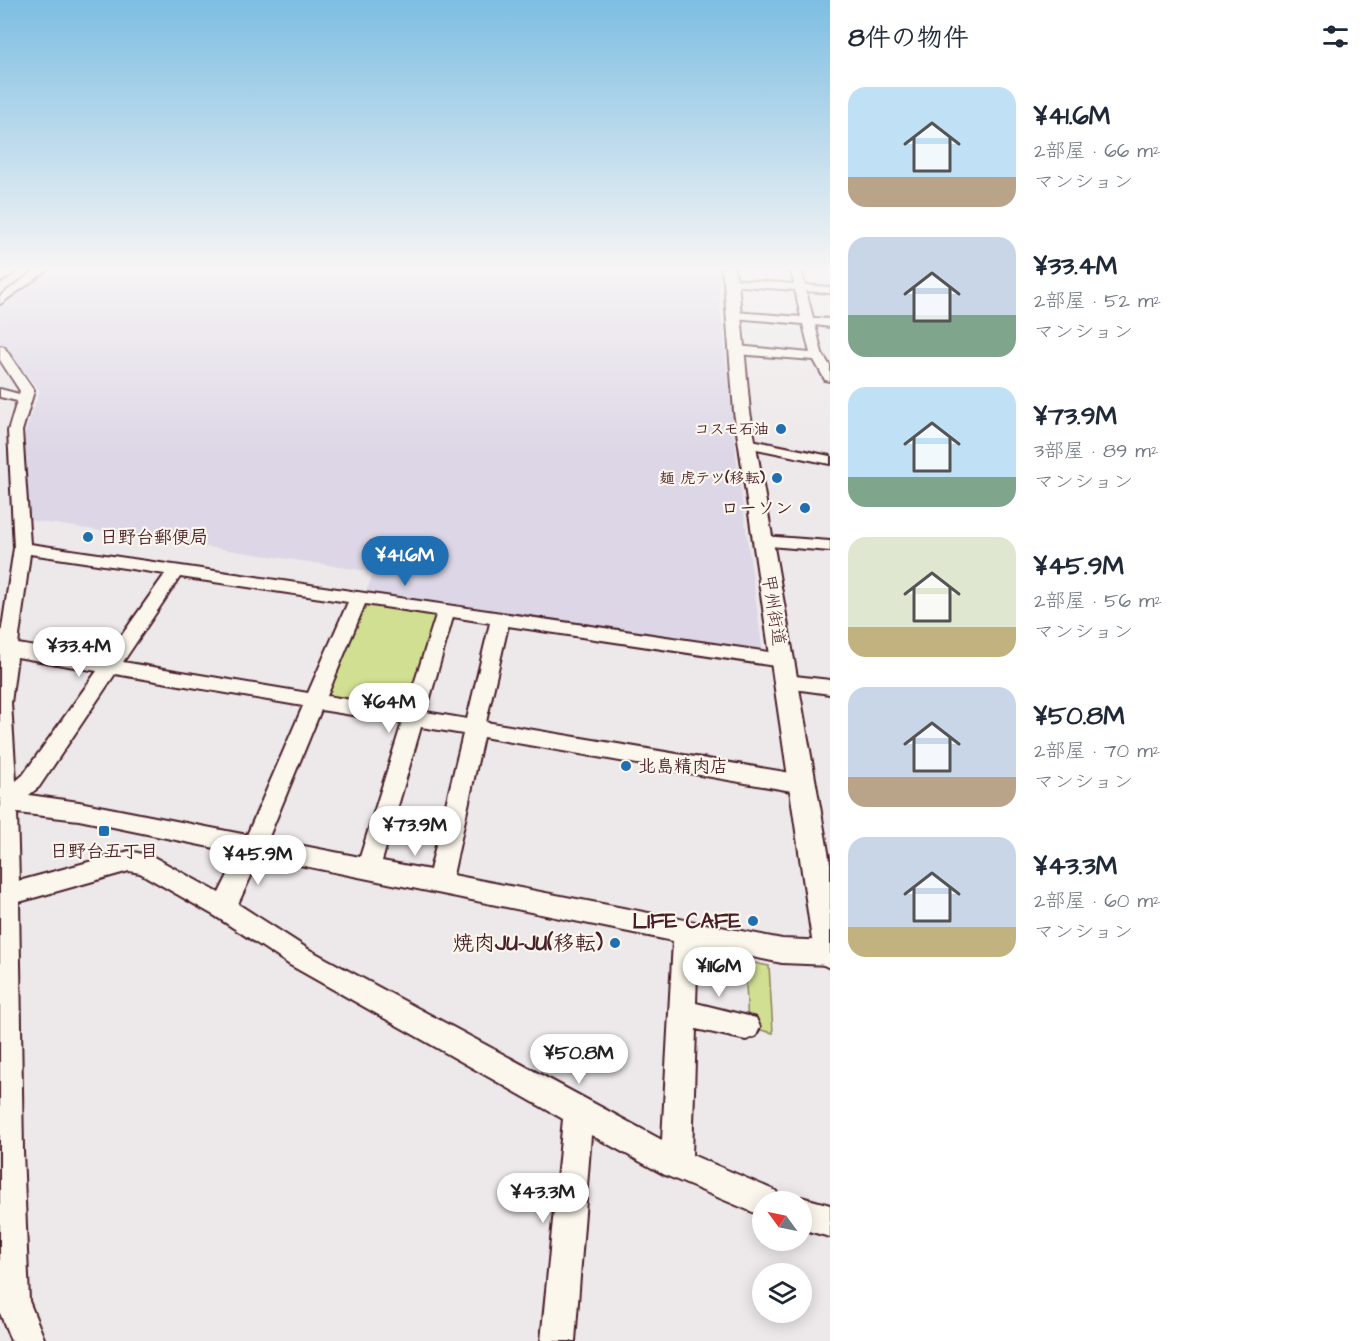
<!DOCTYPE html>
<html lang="ja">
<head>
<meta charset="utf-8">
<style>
	body { margin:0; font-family:"Architects Daughter","Klee One",sans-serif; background:#f6f6f7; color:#1f2937; height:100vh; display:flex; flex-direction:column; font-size:22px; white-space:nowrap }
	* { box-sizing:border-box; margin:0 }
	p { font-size:20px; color:#747a83 }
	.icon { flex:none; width:33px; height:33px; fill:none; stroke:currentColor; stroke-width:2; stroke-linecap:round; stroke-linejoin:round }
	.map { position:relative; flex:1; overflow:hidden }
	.sheet { display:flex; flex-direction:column; background:#fff; width:540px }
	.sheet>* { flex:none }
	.needle { width:39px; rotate:303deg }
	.tools { position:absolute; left:752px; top:1191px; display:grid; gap:12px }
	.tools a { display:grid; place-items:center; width:60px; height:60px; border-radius:50%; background:#fff; box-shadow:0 3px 15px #0003; font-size:30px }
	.price { position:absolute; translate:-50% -51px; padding:0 14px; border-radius:21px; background:#fff; color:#222; font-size:20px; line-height:39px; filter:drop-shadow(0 2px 3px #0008) }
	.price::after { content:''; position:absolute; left:50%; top:36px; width:18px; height:14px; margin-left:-9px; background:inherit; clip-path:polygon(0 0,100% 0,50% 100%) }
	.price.selected { background:#1f6fb2; color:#fff }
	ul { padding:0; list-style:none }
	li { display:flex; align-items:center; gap:18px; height:150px; padding:0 18px }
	li span { display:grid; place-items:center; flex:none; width:168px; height:120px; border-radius:18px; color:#555 }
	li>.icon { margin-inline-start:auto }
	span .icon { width:72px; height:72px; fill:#fffc; stroke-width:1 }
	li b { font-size:26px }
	h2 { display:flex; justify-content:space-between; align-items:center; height:72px; padding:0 18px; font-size:26px }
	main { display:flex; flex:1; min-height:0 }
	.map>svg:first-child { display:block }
	.built { fill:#dcd6e6 }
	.green { fill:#d1df92; stroke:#8e7f5e; stroke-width:1.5 }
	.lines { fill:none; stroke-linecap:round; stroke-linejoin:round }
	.minor-casing { stroke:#4a1f2b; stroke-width:4 }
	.major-casing { stroke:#4a1f2b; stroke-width:4 }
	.minor { fill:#fbf7ec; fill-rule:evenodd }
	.major { fill:#fbf7ec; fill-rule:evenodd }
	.poi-dot { fill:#1f6fb2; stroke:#fbf7ec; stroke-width:2 }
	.labels { text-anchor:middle; stroke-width:4.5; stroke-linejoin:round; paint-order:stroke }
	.far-poi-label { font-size:15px; font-weight:bold; fill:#4a1f2b; stroke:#fbf7ec; text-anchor:end }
	.poi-label { font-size:18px; font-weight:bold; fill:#4a1f2b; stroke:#fbf7ec; text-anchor:start }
	.street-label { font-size:18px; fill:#4a1f2b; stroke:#fbf7ec }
	.near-poi-label { font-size:21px; font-weight:bold; fill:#4a1f2b; stroke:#fbf7ec; text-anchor:end }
</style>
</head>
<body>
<main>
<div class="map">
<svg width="830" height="1341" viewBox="0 0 830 1341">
	<rect width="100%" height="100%" fill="#ede8e9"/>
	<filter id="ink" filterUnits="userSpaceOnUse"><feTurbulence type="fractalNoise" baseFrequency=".0167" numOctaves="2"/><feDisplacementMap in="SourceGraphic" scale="12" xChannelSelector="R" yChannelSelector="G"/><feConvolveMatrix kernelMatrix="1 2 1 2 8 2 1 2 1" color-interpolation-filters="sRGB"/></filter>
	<g filter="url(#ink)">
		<!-- built -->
		<path class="built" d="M 51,267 L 716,267 L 737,463 L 763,654 L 364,597 L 374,572 L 29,520 L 23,438 L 40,391 L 0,344 L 0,305 Z"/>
		<!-- green -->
		<path class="green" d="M 357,603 L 445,616 L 414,718 L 315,701 Z
			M 745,961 L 769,966 L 773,1033 L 748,1027 Z"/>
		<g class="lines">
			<!-- minor casing -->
			<g class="minor-casing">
				<path id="minor" d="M 12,267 L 24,267 L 0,282 L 0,274 Z
					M 40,267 L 52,267 L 0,304 L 0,296 Z
					M 790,267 L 800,267 L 805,285 L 830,287 L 830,293 L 806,291 L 813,318 L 830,319 L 830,327 L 815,325 L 822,353 L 830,366 L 830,381 L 825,380 L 814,360 L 737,354 L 731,350 L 737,346 L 810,353 L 803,324 L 734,318 L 728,315 L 734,312 L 801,317 L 795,290 L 731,285 L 726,282 L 731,279 L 794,284 Z
					M 0,346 L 4,347 L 34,391 L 22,431 L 30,544 L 789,655 L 792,660 L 789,665 L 782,667 L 508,626 L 486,722 L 803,775 L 811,778 L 814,784 L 811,790 L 803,793 L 483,737 L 453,875 L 782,939 L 830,941 L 830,965 L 782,963 L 698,946 L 696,1003 L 756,1018 L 760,1027 L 756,1036 L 746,1040 L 696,1029 L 692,1155 L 776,1191 L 780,1202 L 762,1202 L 762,1216 L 665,1175 L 591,1135 L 575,1341 L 541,1341 L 563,1119 L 290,965 L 215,916 L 140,873 L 129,871 L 19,902 L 23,1151 L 29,1301 L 45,1341 L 11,1341 L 0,1313 L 0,641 L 14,548 L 8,431 L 17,401 L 0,397 L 0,389 L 19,394 L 20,391 L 0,360 ZM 30,554 L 165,574 L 105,659 L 18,644 ZM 180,577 L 348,602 L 308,693 L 123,662 ZM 365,604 L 436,615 L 406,709 L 327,696 ZM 453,617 L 490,623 L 467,719 L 426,712 ZM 17,657 L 97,671 L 23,775 L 16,781 L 11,703 ZM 115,674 L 303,706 L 247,835 L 79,802 L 29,795 L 39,787 ZM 321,710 L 402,723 L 360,857 L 268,839 ZM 421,727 L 463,734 L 430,870 L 382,861 ZM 17,813 L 79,820 L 239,853 L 219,893 L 152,856 L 129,851 L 19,881 ZM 260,857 L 673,941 L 662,1140 L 308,949 L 238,904 Z
					M 747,439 L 830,456 L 830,464 L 742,446 L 740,443 Z
					M 763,536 L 830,541 L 830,551 L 757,545 L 755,541 L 757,537 Z
					M 786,675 L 830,680 L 830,694 L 779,687 L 776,682 L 779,677 Z
					M 801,1197 L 830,1205 L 830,1237 L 801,1229 L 801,1202 L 791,1202 Z"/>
			</g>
			<!-- major casing -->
			<g class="major-casing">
				<path id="major" d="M 721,267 L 733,267 L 738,282 L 750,412 L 830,863 L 830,968 L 819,963 L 814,953 L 734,412 L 724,282 Z"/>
			</g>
			<!-- minor -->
			<use href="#minor" class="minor"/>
			<!-- major -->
			<use href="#major" class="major"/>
		</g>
	</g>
	<!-- sky -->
	<linearGradient id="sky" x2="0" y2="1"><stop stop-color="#7dbee2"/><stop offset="0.59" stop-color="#f7f5f5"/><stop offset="1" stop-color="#f7f5f5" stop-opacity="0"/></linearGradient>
	<rect width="830" height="455" fill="url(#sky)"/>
	<!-- markers -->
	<g class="poi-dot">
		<circle cx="781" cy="429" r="6"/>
		<circle cx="777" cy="478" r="6"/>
		<circle cx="805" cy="508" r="6"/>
		<circle cx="88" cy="537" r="6"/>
		<circle cx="626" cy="766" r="6"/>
		<rect x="98" y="825" width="12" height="12" rx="3"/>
		<circle cx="753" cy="921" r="6"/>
		<circle cx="615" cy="943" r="6"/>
	</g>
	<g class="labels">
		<!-- far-poi labels -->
		<g class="far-poi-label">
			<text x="769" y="434">コスモ石油</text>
			<text x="765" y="483">麺 虎テツ(移転)</text>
		</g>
		<!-- poi labels -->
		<g class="poi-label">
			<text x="793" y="514" text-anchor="end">ローソン</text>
			<text x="100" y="543">日野台郵便局</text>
			<text x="638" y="772">北島精肉店</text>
			<text x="104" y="857" text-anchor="middle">日野台五丁目</text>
		</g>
		<!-- street labels -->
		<g class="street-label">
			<text transform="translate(774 610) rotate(81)" y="6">甲州街道</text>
		</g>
		<!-- near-poi labels -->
		<g class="near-poi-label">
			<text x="741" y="928">LIFE CAFE</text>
			<text x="603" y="950">焼肉JU-JU(移転)</text>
		</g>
	</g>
</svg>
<div class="tools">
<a><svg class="needle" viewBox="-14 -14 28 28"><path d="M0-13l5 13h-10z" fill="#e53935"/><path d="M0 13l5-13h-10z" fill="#747a83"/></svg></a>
<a><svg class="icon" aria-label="layers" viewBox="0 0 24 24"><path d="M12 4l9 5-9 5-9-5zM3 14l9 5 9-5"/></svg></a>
</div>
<b class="price selected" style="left:405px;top:587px">¥41.6M</b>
<b class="price" style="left:79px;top:678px">¥33.4M</b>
<b class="price" style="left:389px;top:734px">¥64M</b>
<b class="price" style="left:415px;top:857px">¥73.9M</b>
<b class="price" style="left:258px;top:886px">¥45.9M</b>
<b class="price" style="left:719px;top:998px">¥116M</b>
<b class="price" style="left:579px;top:1085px">¥50.8M</b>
<b class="price" style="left:543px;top:1224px">¥43.3M</b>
</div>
<section class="sheet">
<h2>8件の物件<svg class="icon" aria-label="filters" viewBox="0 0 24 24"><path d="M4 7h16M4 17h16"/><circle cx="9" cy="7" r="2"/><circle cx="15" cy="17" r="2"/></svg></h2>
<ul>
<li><span style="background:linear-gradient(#bfe0f5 75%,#b9a48a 0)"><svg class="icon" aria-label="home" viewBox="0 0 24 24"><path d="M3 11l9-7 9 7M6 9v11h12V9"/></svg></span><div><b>¥41.6M</b><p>2部屋 · 66 m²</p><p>マンション</p></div></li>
<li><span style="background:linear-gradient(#c9d6e8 65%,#7fa58c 0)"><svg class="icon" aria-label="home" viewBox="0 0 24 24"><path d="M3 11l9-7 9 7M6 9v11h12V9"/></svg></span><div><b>¥33.4M</b><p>2部屋 · 52 m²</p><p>マンション</p></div></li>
<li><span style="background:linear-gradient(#bfe0f5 75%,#7fa58c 0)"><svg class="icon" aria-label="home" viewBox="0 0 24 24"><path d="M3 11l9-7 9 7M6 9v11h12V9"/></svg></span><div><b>¥73.9M</b><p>3部屋 · 89 m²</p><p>マンション</p></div></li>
<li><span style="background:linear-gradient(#dfe7d0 75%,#c2b280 0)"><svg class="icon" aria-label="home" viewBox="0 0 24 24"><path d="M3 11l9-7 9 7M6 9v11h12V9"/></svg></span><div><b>¥45.9M</b><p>2部屋 · 56 m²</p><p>マンション</p></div></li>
<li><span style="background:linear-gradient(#c9d6e8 75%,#b9a48a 0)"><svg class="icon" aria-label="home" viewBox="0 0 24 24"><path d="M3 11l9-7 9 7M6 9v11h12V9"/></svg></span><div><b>¥50.8M</b><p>2部屋 · 70 m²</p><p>マンション</p></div></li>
<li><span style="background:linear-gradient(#c9d6e8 75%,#c2b280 0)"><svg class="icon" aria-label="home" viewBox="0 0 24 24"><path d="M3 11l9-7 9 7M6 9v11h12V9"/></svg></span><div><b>¥43.3M</b><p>2部屋 · 60 m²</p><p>マンション</p></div></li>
</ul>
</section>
</main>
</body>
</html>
